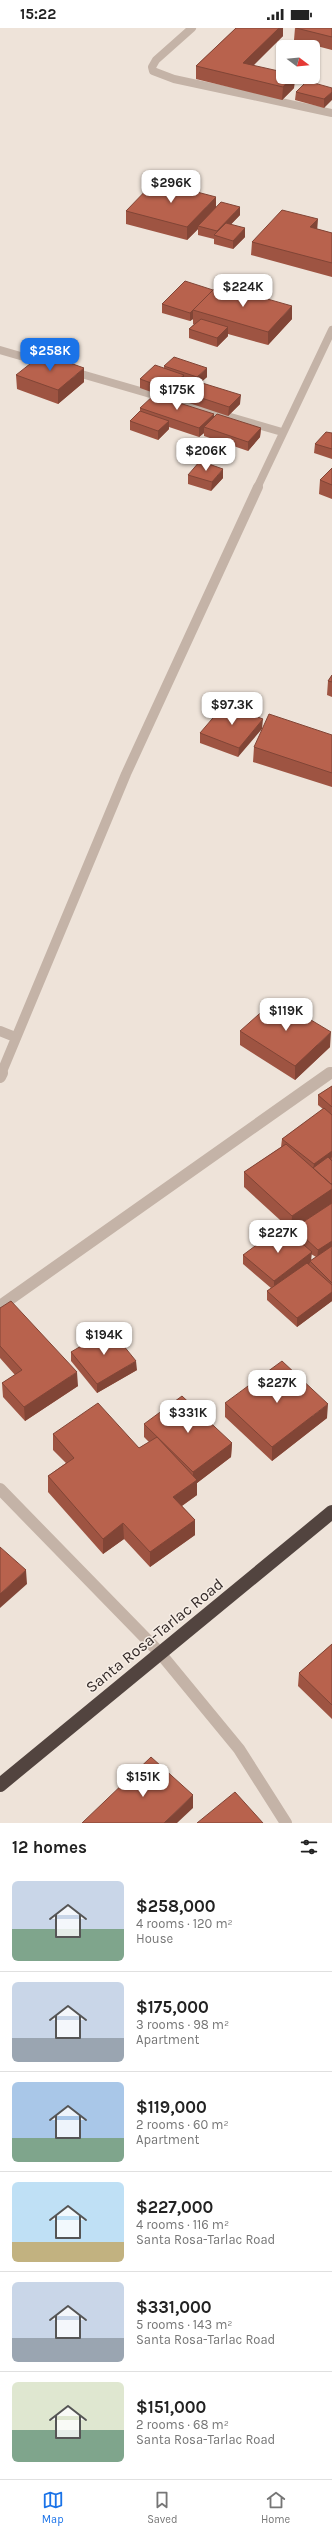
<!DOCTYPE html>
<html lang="en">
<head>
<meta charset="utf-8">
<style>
	body { margin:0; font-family:Karla,sans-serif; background:#f2f2f2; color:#222; height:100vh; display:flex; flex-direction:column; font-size:15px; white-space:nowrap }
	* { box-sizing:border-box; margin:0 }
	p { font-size:13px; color:#767676 }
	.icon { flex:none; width:22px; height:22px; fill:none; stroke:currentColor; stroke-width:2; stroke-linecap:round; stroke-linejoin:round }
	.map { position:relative; height:1795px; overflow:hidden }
	.details { display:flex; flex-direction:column; background:#fff; flex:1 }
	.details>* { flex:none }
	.needle { width:26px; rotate:106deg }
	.tools { position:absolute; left:276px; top:12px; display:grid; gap:8px }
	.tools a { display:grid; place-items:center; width:44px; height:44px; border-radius:6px; background:#fff; box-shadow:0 1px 3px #0004; font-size:20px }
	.price { position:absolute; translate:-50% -34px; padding:0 9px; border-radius:8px; background:#fff; color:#222; font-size:13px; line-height:26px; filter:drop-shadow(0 1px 2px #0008) }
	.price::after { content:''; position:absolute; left:50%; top:24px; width:12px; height:9px; margin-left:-6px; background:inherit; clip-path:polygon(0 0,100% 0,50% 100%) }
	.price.current { background:#1a73e8; color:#fff }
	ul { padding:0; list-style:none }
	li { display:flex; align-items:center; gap:12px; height:100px; padding:0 12px }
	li+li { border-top:1px solid #e0e0e0 }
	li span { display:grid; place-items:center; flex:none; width:112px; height:80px; border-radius:6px; color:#555 }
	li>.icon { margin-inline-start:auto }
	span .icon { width:48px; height:48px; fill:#fffc; stroke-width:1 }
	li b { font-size:17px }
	h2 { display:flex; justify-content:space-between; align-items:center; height:48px; padding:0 12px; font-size:17px }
	.status { display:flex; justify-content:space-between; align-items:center; height:28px; padding:0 20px; background:#fff; direction:ltr }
	.status svg { height:11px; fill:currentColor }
	.dock { display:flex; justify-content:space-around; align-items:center; height:56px; border-top:1px solid #e0e0e0; background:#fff; font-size:11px; color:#767676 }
	.dock a { display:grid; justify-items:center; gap:2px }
	.dock .current { color:#1a73e8 }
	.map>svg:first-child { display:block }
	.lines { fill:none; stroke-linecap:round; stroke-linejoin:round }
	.lane { stroke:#c4b3a7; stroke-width:8 }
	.street-far2 { stroke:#c4b3a7; stroke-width:8 }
	.street-far1 { stroke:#c4b3a7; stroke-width:10 }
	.street { stroke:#c4b3a7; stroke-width:12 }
	.highway { stroke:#52443f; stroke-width:14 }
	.wall { fill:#9e5442; fill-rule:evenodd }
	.shaded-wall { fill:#814536 }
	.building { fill:#b8624d; stroke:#814536 }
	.labels { text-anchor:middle; stroke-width:3; stroke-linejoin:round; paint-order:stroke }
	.near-street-label { font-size:16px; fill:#322927; stroke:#f6ede5 }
</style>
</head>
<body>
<div class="status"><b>15:22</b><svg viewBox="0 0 49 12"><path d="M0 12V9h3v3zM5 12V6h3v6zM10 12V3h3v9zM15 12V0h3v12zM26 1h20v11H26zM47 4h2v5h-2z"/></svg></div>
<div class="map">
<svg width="332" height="1795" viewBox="0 0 332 1795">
	<rect width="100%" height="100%" fill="#eee3d9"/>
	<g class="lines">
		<!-- lane -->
		<path class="lane" d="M 192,0 L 156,32 L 152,39 L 153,43 L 174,51 L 332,85"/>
		<!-- street-far2 -->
		<path class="street-far2" d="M 0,322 L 48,336
			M 71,343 L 282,404
			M 257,460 L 332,302"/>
		<!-- street-far1 -->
		<path class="street-far1" d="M 0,1003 L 15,1009
			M 1,1046 L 126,746 L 258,459
			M 329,1046 L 332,1044"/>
		<!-- street -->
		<path class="street" d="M 0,1049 L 2,1045
			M 0,1278 L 330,1045
			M 0,1461 L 160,1625 L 239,1721 L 286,1795"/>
		<!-- highway -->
		<path class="highway" d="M 0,1757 L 332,1484"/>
	</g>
	<!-- wall -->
	<path class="wall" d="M 236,0 L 283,0 L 283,8 L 253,37 L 283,49 L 295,49 L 294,60 L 282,72 L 196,51 L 196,38 Z
		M 295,0 L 332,0 L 332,22 L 294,12 Z
		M 332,60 L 324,80 L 295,72 L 296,64 Z
		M 216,179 L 240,187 L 231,196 L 245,209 L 233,221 L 214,216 L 214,211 L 198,207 L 198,201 L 187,212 L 126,196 L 126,183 Z
		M 317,201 L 332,205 L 332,249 L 251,227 L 252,214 Z
		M 162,276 L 292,291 L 268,317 L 228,306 L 228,308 L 217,319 L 189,310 L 189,301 L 194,296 L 193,296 L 193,291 L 190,293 L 162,285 Z
		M 164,338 L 207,349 L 201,354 L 240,376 L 228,388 L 174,370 L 174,365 L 168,370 L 140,360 L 140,351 L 164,340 Z
		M 16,347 L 84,354 L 58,376 L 17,361 Z
		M 140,380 L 214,389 L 261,400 L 260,409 L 248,423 L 204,408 L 204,405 L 199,409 L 169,399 L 169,401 L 158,412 L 130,402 L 130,393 L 140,383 Z
		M 332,405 L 332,431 L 314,425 L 315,416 Z
		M 332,440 L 332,471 L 319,466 L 320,452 Z
		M 188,447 L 223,450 L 211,463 L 188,456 Z
		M 332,647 L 332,669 L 327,667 L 328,653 Z
		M 263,691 L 238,729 L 200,715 L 200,705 Z
		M 332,707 L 332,759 L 253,734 L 254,719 Z
		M 240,1003 L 330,1019 L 295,1052 L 240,1017 Z
		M 332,1058 L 332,1273 L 297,1299 L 267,1272 L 267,1263 L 271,1260 L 243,1236 L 243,1227 L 294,1209 L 294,1200 L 291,1202 L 244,1159 L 244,1144 L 281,1119 L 282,1111 L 323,1081 L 318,1077 L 318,1067 ZM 311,1226 L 316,1229 L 311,1232 Z
		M 0,1280 L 78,1358 L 25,1393 L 3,1369 L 2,1355 L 15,1347 L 0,1330 Z
		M 71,1324 L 137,1342 L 97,1365 L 71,1333 Z
		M 225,1375 L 327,1390 L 272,1433 L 225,1389 Z
		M 144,1396 L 232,1415 L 231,1429 L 197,1455 L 197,1467 L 182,1478 L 195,1492 L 195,1507 L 150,1539 L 124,1511 L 103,1526 L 48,1464 L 48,1448 L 66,1435 L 53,1422 L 53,1406 L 139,1420 L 149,1414 L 144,1409 Z
		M 332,1616 L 332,1691 L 298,1658 L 299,1645 Z"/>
	<!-- shaded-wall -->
	<path class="shaded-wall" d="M 279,0 L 283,0 L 283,8 L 243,48 L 243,35 Z
		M 292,49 L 295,49 L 294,60 L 282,72 L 283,59 Z
		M 332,64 L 332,72 L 324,80 L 324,71 Z
		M 216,169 L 216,182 L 198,198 L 198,201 L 187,212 L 187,199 Z
		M 240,179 L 240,187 L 219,209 L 216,208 L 217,203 Z
		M 318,191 L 317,204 L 310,199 Z
		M 245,200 L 245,209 L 233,221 L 233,213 Z
		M 213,262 L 193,282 L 193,291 L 190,293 L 190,285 Z
		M 292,278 L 292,291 L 268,317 L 268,304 Z
		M 228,299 L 228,308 L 217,319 L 217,310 Z
		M 84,340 L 84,354 L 58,376 L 58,362 Z
		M 207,340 L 207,349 L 197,358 L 197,349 Z
		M 184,347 L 184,356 L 174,361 L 174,365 L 168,370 L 168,361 Z
		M 241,367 L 240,376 L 228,388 L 229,379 Z
		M 214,386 L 214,395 L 204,399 L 204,405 L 199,409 L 199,400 Z
		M 169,393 L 169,401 L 158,412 L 158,403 Z
		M 261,400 L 260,409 L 248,423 L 248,414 Z
		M 223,441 L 223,450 L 211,463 L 212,454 Z
		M 263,691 L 262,701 L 238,729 L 239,720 Z
		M 331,1004 L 330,1019 L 295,1052 L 295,1038 Z
		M 332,1123 L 332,1130 L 331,1129 L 330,1133 L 313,1142 L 314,1136 Z
		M 332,1155 L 332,1175 L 291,1202 L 292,1188 Z
		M 332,1213 L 332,1221 L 317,1231 L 318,1222 Z
		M 312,1224 L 311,1233 L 310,1233 L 310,1235 L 274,1262 L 274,1253 Z
		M 332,1264 L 332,1273 L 297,1299 L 297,1290 Z
		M 136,1333 L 137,1342 L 97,1365 L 97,1356 Z
		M 77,1344 L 78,1358 L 25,1393 L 24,1379 Z
		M 328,1376 L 327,1390 L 272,1433 L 272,1419 Z
		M 232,1415 L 231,1429 L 197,1455 L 197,1467 L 173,1484 L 173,1469 L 193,1455 L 193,1444 Z
		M 195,1492 L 195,1507 L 150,1539 L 150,1524 Z
		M 123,1495 L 124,1511 L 103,1526 L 103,1511 Z
		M 26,1542 L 27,1556 L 0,1580 L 0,1566 Z
		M 193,1767 L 193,1780 L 177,1795 L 164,1795 Z"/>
	<!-- building -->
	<path class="building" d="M 236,0 L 279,0 L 243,35 L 283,44 L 283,49 L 292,49 L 283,59 L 196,38 Z
		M 296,0 L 332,0 L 332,9 Z
		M 307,53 L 332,60 L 332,64 L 324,71 L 296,64 Z
		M 155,153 L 216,169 L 187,199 L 126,183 Z
		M 221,174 L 240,179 L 217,203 L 198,198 Z
		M 282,182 L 318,191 L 310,199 L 332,205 L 332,235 L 252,214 Z
		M 226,195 L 245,200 L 233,213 L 214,207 Z
		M 185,253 L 213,262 L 190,285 L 162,276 Z
		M 218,257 L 292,278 L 268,304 L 193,282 Z
		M 201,291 L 228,299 L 217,310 L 189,301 Z
		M 40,328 L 56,330 L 84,340 L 58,362 L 16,347 Z
		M 174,329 L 207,340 L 197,349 L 164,338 Z
		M 155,337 L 184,347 L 168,361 L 140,351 Z
		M 186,350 L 241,367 L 229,379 L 174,361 Z
		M 154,367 L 214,386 L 199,400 L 140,380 Z
		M 140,383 L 169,393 L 158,403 L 130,393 Z
		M 217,386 L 261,400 L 248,414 L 204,399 Z
		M 326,404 L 332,405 L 332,421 L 315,416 Z
		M 200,433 L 223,441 L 212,454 L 188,447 Z
		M 332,440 L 332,457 L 320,452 Z
		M 332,647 L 332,654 L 328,653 Z
		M 224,677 L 263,691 L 239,720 L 200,705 Z
		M 269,686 L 332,707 L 332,745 L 254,719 Z
		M 276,971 L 331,1004 L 295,1038 L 240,1003 Z
		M 332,1058 L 332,1079 L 318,1067 Z
		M 324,1080 L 332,1087 L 332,1123 L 314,1136 L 282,1111 Z
		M 286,1116 L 332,1157 L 332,1161 L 292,1188 L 244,1144 Z
		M 328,1129 L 332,1133 L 332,1155 L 331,1156 L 313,1140 Z
		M 332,1175 L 332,1213 L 318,1222 L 294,1200 Z
		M 282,1198 L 312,1224 L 274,1253 L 243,1227 Z
		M 332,1218 L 332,1255 L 310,1233 Z
		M 307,1235 L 332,1257 L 332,1264 L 297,1290 L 267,1263 Z
		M 11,1273 L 77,1344 L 24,1379 L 2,1355 L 22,1342 L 0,1318 L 0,1280 Z
		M 110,1301 L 136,1333 L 97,1356 L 71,1324 Z
		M 282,1333 L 328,1376 L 272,1419 L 225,1375 Z
		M 182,1368 L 232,1415 L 193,1444 L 144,1396 Z
		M 98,1375 L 139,1420 L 157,1409 L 197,1452 L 173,1469 L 195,1492 L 150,1524 L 123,1495 L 103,1511 L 48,1448 L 74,1430 L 53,1406 Z
		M 0,1519 L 26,1542 L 0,1566 Z
		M 332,1616 L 332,1677 L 299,1645 Z
		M 151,1729 L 193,1767 L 164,1795 L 82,1795 Z
		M 235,1764 L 263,1795 L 197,1795 Z"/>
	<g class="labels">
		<!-- near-street labels -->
		<g class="near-street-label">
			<text transform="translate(154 1607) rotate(-39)" y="6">Santa Rosa-Tarlac Road</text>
		</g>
	</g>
</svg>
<div class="tools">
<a><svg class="needle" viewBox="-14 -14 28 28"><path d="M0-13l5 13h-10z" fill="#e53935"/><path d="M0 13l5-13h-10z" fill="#767676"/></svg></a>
</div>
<b class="price" style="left:171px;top:176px">$296K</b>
<b class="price" style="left:243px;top:280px">$224K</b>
<b class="price current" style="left:50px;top:344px">$258K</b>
<b class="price" style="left:177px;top:383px">$175K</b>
<b class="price" style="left:206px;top:444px">$206K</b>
<b class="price" style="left:232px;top:698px">$97.3K</b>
<b class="price" style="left:286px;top:1004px">$119K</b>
<b class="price" style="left:278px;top:1226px">$227K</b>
<b class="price" style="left:104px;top:1328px">$194K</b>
<b class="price" style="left:277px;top:1376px">$227K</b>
<b class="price" style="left:188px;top:1406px">$331K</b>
<b class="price" style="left:143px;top:1770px">$151K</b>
</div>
<section class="details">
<h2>12 homes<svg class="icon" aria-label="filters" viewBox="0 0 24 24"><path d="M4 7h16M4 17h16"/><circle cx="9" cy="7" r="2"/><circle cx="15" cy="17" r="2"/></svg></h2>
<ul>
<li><span style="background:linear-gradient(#c9d6e8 60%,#7fa58c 0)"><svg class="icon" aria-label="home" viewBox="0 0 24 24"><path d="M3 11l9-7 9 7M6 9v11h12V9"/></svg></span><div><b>$258,000</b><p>4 rooms · 120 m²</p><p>House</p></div></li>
<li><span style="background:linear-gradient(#c9d6e8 70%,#9aa5b1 0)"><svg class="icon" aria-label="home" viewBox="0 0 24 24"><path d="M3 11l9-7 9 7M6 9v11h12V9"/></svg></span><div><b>$175,000</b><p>3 rooms · 98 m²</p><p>Apartment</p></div></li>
<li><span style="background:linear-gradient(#a9c7e8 70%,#7fa58c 0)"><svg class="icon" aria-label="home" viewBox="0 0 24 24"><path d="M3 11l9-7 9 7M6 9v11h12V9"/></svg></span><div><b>$119,000</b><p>2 rooms · 60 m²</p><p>Apartment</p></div></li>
<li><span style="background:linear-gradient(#bfe0f5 75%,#c2b280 0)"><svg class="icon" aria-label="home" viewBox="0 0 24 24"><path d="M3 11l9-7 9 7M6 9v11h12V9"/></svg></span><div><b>$227,000</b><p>4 rooms · 116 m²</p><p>Santa Rosa-Tarlac Road</p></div></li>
<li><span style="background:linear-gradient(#c9d6e8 70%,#9aa5b1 0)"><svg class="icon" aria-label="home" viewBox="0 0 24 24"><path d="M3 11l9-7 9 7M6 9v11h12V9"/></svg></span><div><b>$331,000</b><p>5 rooms · 143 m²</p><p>Santa Rosa-Tarlac Road</p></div></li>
<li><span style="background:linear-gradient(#dfe7d0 60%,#7fa58c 0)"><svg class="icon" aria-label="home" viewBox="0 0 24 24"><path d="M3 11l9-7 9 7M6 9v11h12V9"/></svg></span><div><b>$151,000</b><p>2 rooms · 68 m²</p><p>Santa Rosa-Tarlac Road</p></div></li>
</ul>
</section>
<nav class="dock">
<a class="current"><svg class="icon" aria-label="map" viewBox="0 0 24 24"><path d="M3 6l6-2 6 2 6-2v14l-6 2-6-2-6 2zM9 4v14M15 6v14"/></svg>Map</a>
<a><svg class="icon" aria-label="saved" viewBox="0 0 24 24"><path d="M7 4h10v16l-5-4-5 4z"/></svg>Saved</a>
<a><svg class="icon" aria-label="home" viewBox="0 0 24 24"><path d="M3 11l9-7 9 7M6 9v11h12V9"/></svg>Home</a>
</nav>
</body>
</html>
